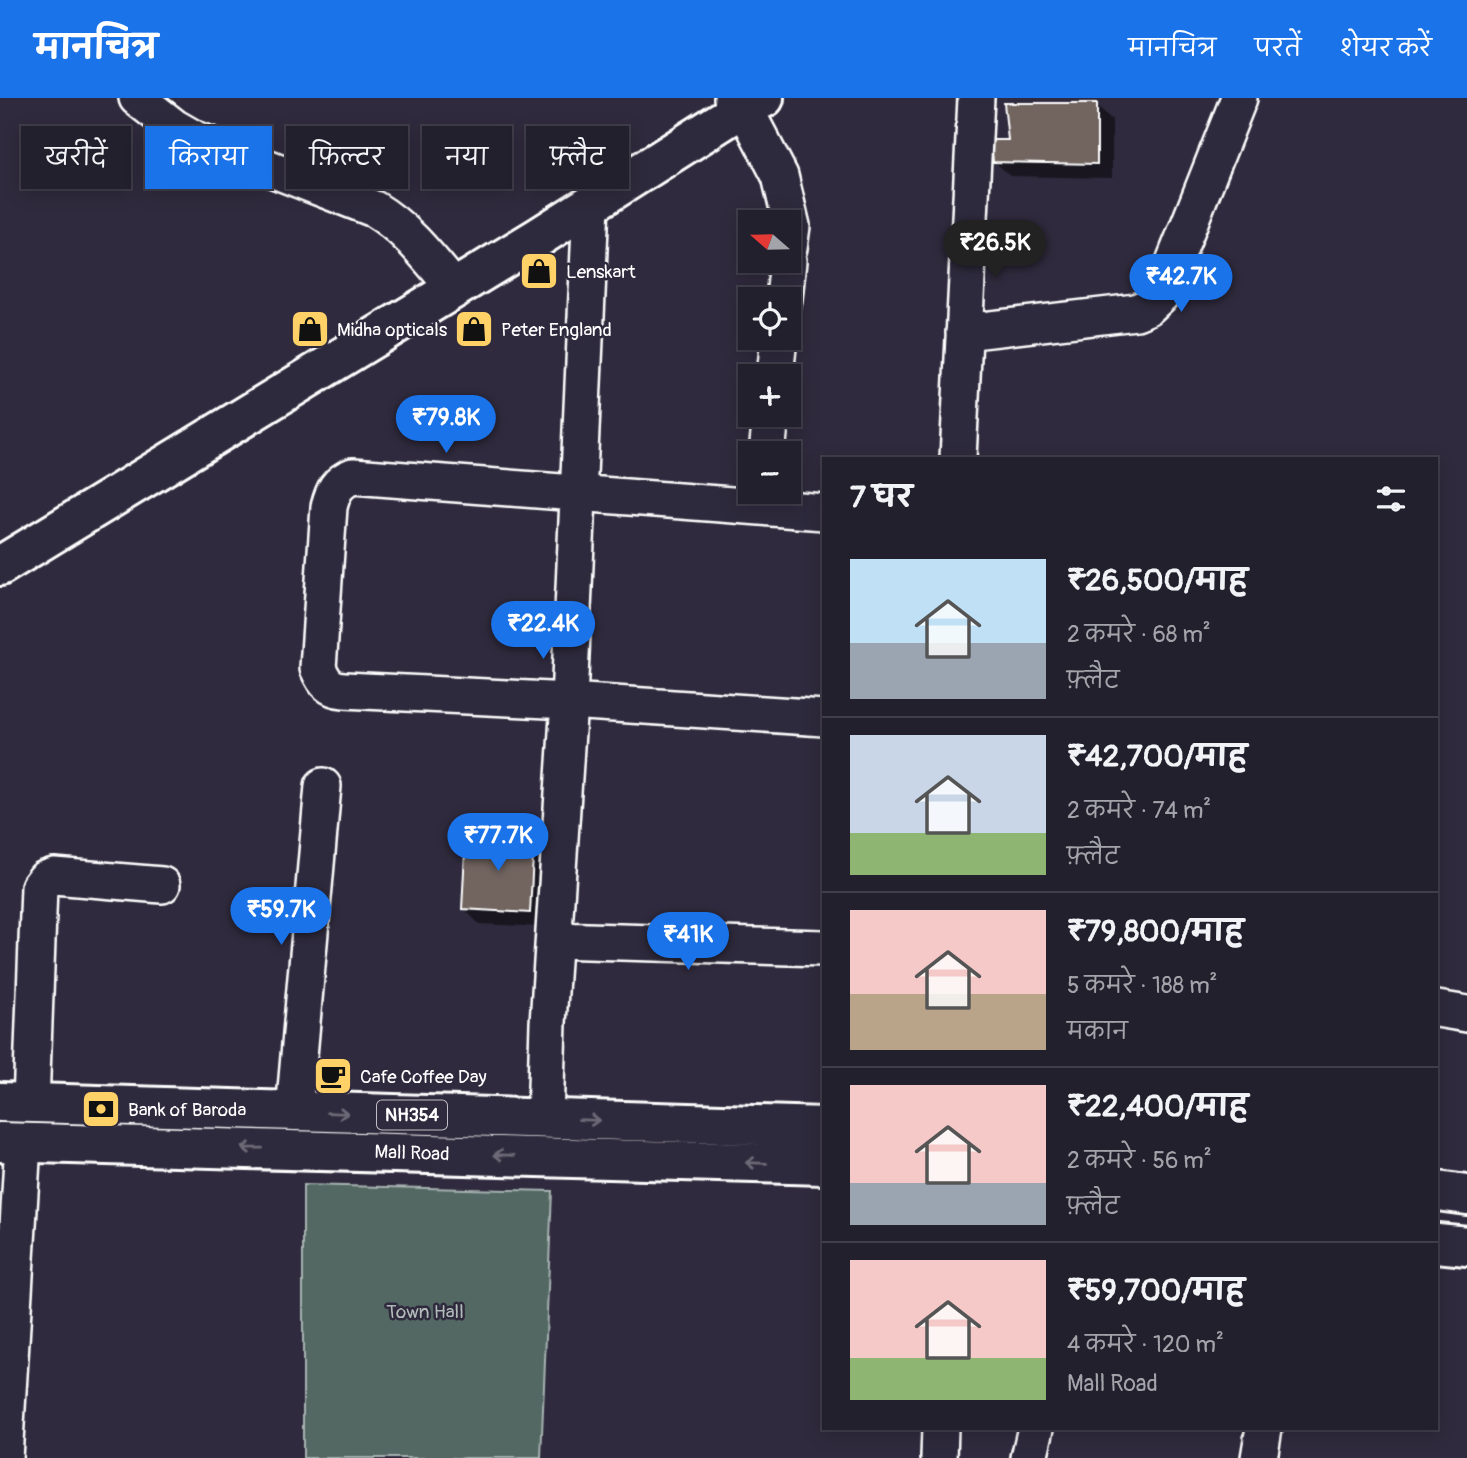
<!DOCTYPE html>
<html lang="hi">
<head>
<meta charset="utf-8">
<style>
	body { margin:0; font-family:Pangolin,"Playpen Sans Deva",sans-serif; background:#2f2d3a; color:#f1f3f6; height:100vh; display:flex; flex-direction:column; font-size:26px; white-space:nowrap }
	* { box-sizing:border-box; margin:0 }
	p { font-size:23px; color:#a3a3aa }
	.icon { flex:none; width:38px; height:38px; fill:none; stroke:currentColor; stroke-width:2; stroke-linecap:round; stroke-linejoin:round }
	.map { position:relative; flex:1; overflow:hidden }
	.panel { position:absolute; left:822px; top:359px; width:616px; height:973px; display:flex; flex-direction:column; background:#23202e; border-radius:0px; box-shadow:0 4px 18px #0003,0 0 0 2px #403e4a }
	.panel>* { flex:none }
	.hud { position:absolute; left:21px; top:28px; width:665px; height:63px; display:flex; gap:14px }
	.needle { width:46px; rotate:290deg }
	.controls { position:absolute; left:738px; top:112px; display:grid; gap:14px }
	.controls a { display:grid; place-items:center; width:63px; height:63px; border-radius:0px; background:#23202e; box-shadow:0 4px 18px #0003,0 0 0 2px #403e4a; font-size:35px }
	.price { position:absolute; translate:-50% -60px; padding:0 16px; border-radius:24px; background:#1a73e8; color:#fff; font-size:23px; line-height:46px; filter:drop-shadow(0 2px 4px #0008) }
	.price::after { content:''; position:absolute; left:50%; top:42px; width:21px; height:16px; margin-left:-10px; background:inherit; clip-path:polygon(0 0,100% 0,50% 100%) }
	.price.on { background:#222; color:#fff }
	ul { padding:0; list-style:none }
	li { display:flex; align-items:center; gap:21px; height:175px; padding:0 28px }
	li+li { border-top:2px solid #403e4a }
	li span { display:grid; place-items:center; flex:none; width:196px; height:140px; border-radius:0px; color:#555 }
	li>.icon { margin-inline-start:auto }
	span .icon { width:84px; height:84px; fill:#fffc; stroke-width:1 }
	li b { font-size:30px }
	h2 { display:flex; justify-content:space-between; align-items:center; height:84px; padding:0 28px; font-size:30px }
	.tag { padding:0 24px; border-radius:0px; background:#23202e; box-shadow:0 4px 18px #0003,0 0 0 2px #403e4a; font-size:24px; line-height:63px }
	.tag.on { background:#1a73e8; color:#fff }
	header { display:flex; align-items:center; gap:42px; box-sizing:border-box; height:98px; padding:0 35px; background:#1a73e8; color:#fff }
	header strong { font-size:33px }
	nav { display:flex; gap:38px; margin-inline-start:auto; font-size:24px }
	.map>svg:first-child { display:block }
	.green { fill:#526864; stroke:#a8b4b2; stroke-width:2 }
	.shadow { fill:#0007 }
	.building { fill:#726560; stroke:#fff; stroke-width:2 }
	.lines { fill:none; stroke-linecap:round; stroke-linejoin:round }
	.minor-casing { stroke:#fff; stroke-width:40 }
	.major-casing { stroke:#fff; stroke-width:44 }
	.highway-casing { stroke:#fff; stroke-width:44 }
	.minor { stroke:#2f2a3d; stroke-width:35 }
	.major { stroke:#2f2a3d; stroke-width:38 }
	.highway { stroke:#2f2a3d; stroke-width:38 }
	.oneway { stroke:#6d6a77 }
	.labels { text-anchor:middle; stroke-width:5; stroke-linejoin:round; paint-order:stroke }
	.shield { fill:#2f2a3d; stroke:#c1bfc5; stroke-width:2 }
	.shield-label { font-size:18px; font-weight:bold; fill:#fff }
	.poi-label { font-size:19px; fill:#fff; stroke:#2f2a3d; text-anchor:start }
	.street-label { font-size:19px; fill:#fff; stroke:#2f2a3d }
	.park-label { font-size:19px; fill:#b1bbb9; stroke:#2f2a3d }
</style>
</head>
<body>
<header>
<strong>मानचित्र</strong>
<nav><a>मानचित्र</a><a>परतें</a><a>शेयर करें</a></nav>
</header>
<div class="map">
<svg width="1467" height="1360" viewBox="0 0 1467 1360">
	<rect width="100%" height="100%" fill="#2f2a3d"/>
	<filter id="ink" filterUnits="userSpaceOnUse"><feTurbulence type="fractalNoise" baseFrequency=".0143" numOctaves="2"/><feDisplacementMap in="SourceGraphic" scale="14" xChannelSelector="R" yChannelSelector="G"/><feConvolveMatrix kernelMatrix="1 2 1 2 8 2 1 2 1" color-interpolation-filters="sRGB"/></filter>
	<g filter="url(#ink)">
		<!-- green -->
		<path class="green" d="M 303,1087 L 552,1093 L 541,1360 L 303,1360 Z"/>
		<!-- shadow -->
		<path class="shadow" d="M 1096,7 L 1112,22 L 1112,80 L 1010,78 L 994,63 L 1010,43 Z
			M 533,741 L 549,756 L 545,829 L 479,826 L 463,810 Z"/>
		<!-- building -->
		<path class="building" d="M 1004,5 L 1097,5 L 1097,66 L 993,64 L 991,42 L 1008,42 Z
			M 466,735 L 534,739 L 530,815 L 462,811 Z"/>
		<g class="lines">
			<!-- minor casing -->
			<g class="minor-casing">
				<path id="minor" d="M 137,0 L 174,29 L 195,41 L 374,111 C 407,131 429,160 454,190
					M 732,0 L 744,9 L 780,78 L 792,128 L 789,150
					M 784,201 L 788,163
					M 964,234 L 1136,214 L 1148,209 L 1161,197 L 1239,0
					M 775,278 L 779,240
					M 767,355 L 771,317
					M 958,360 L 976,0
					M 824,414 L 353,378 C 337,384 333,393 329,409 L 318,570 C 324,584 329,591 344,592 L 569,603 L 824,620
					M 554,842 L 824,850
					M 1437,911 L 1467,916
					M 31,1005 L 39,789 L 45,781 L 54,778 L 162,787
					M 294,1014 L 323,688
					M 545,1021 L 548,925 L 569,603 L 591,106
					M 4,1360 L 23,1045
					M 939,1360 L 940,1330
					M 1029,1360 L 1036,1330
					M 1259,1360 L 1264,1330"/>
			</g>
			<!-- major casing -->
			<g class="major-casing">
				<path id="major" d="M 0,468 L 539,139 L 744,9 L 764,0"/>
			</g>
			<!-- highway casing -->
			<g class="highway-casing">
				<path id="highway" d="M 0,1004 L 824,1029
					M 0,1044 L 824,1067
					M 1437,1093 L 1467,1097
					M 1437,1145 L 1467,1148"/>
			</g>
			<!-- minor -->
			<use href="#minor" class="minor"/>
			<!-- major -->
			<use href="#major" class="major"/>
			<!-- highway -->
			<use href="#highway" class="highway"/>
		</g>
		<!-- one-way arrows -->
		<defs><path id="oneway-shaft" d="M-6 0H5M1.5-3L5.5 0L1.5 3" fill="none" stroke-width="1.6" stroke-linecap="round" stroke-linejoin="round" transform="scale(1.75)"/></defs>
		<g class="oneway">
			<use href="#oneway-shaft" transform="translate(338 1015) rotate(2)"/>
			<use href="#oneway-shaft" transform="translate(589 1022) rotate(2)"/>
			<use href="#oneway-shaft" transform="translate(252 1050) rotate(-179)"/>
			<use href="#oneway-shaft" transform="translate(504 1057) rotate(-178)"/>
			<use href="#oneway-shaft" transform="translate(756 1065) rotate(-178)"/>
		</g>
	</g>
	<!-- icons -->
	<defs>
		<g id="shop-square" transform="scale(2.0125)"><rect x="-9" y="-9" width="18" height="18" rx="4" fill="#ffd166" stroke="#2f2a3d"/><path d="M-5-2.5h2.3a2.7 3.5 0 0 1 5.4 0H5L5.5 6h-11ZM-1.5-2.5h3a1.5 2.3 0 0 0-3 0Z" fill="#111"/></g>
		<g id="cafe-square" transform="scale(2.0125)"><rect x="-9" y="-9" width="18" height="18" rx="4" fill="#ffd166" stroke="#2f2a3d"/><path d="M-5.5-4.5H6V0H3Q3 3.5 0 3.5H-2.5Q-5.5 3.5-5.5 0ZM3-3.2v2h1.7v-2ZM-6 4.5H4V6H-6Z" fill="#111"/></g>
		<g id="bank-square" transform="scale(2.0125)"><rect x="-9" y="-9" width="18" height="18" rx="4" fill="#ffd166" stroke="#2f2a3d"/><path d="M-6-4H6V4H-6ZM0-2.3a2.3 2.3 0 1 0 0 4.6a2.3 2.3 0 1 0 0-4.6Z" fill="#111"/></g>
	</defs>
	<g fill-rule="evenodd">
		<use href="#shop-square" x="539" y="173"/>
		<use href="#shop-square" x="310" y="231"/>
		<use href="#shop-square" x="474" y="231"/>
		<use href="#cafe-square" x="333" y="978"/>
		<use href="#bank-square" x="101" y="1011"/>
	</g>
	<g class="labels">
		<!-- shield labels -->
		<rect class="shield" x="377" y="1002.5" width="70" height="29" rx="5"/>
		<g class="shield-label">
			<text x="412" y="1023">NH354</text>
		</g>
		<!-- poi labels -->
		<g class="poi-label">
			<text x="566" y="180">Lenskart</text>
			<text x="337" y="238">Midha opticals</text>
			<text x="501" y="238">Peter England</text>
			<text x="360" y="985">Cafe Coffee Day</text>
			<text x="128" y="1018">Bank of Baroda</text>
		</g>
		<!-- street labels -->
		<g class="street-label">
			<text transform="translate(412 1054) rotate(2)" y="7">Mall Road</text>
		</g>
		<!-- park labels -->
		<g class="park-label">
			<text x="425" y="1220">Town Hall</text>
		</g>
	</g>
</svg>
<div class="controls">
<a><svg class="needle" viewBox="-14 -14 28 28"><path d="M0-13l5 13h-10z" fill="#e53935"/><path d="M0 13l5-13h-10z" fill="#a3a3aa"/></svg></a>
<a><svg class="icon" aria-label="locate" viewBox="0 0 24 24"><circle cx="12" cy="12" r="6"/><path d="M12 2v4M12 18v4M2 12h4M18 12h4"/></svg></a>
<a>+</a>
<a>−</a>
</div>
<b class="price on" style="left:995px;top:182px">₹26.5K</b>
<b class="price" style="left:1181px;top:216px">₹42.7K</b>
<b class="price" style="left:446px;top:357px">₹79.8K</b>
<b class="price" style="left:543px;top:563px">₹22.4K</b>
<b class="price" style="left:498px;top:775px">₹77.7K</b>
<b class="price" style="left:281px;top:849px">₹59.7K</b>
<b class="price" style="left:688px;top:874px">₹41K</b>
<div class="hud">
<a class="tag">खरीदें</a>
<a class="tag on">किराया</a>
<a class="tag">फ़िल्टर</a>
<a class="tag">नया</a>
<a class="tag">फ़्लैट</a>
</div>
<section class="panel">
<h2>7 घर<svg class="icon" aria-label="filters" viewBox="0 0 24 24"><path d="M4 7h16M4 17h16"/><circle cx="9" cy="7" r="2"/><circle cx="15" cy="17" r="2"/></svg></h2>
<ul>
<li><span style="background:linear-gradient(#bfe0f5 60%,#9aa5b1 0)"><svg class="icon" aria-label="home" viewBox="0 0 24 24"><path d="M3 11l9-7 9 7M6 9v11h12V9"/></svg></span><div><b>₹26,500/माह</b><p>2 कमरे · 68 m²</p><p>फ़्लैट</p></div></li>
<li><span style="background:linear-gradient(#c9d6e8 70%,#8fb573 0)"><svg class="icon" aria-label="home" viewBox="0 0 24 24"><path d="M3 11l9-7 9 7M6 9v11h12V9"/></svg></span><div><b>₹42,700/माह</b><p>2 कमरे · 74 m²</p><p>फ़्लैट</p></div></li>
<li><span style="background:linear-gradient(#f6c9c9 60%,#b9a48a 0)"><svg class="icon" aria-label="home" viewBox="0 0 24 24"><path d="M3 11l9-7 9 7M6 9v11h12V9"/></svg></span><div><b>₹79,800/माह</b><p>5 कमरे · 188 m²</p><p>मकान</p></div></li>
<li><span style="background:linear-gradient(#f6c9c9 70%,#9aa5b1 0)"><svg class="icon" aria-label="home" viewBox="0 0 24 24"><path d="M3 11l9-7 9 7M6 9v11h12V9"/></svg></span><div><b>₹22,400/माह</b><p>2 कमरे · 56 m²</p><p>फ़्लैट</p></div></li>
<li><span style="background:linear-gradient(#f6c9c9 70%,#8fb573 0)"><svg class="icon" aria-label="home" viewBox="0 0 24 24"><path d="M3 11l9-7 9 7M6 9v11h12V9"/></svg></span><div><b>₹59,700/माह</b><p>4 कमरे · 120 m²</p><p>Mall Road</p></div></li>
</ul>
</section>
</div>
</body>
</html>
